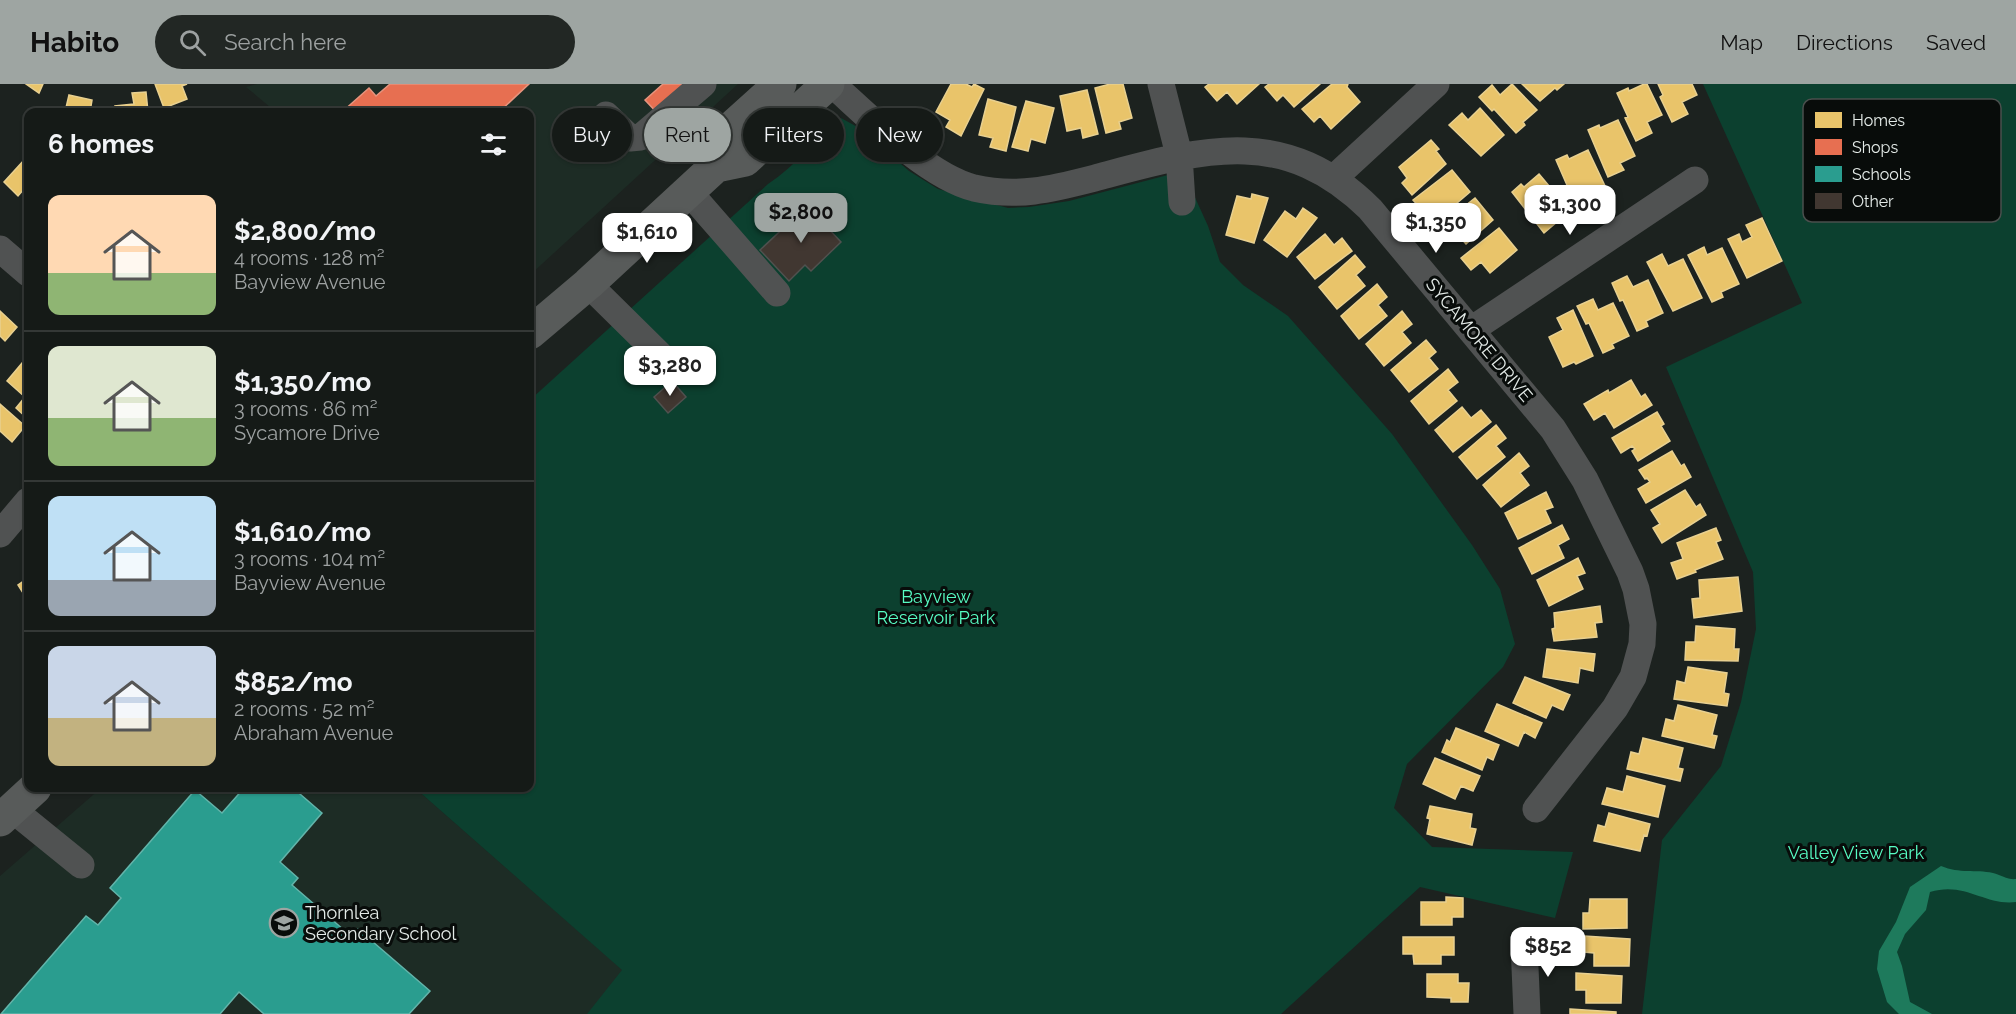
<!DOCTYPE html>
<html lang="en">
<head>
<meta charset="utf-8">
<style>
	body { margin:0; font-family:Raleway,sans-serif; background:#222724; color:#f1f3f6; height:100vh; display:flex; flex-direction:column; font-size:22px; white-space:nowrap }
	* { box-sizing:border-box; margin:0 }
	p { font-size:20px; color:#9da1a1 }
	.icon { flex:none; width:33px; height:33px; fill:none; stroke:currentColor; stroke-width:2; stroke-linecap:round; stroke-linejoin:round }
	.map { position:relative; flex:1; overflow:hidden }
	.drawer { position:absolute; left:24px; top:24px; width:510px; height:684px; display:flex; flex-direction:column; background:#151a17; border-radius:12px; box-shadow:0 2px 4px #0004,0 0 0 2px #343836 }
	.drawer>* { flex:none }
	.hud { position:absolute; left:552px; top:24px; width:570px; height:54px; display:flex; gap:12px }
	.price { position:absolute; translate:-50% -51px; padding:0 14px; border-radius:12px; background:#fff; color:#222; font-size:20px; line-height:39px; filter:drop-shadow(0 2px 3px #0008) }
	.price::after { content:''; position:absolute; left:50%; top:36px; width:18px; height:14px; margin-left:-9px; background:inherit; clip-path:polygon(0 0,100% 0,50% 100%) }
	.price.current { background:#9ea5a2; color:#111 }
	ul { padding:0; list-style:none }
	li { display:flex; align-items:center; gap:18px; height:150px; padding:0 24px }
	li+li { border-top:2px solid #343836 }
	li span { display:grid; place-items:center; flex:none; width:168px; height:120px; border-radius:12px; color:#555 }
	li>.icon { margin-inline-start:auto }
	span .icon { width:72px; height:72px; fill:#fffc; stroke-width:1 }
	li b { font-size:26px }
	h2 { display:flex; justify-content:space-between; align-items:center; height:72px; padding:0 24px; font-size:26px }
	.chip { padding:0 21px; border-radius:27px; background:#151a17; box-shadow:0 2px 4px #0004,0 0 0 2px #343836; font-size:21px; line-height:54px }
	.chip.current { background:#9ea5a2; color:#111 }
	header { display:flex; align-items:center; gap:36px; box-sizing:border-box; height:84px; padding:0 30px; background:#9ea5a2; color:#111 }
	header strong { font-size:28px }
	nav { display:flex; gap:33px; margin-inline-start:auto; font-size:21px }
	.search { width:420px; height:54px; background:#222724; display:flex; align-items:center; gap:15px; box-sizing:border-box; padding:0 21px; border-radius:33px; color:#9da1a1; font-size:22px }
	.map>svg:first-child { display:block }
	.built { fill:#1d2c25 }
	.green { fill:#0c402f }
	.water { fill:#1e7a5c }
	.homes { fill:#e9c46a; stroke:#e8d090; stroke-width:1.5 }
	.shops { fill:#e76f51; stroke:#e6947e; stroke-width:1.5 }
	.schools { fill:#2a9d8f; stroke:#62b4aa; stroke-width:1.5 }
	.building { fill:#413731; stroke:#50514f; stroke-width:1.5 }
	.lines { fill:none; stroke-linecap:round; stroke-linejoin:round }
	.minor { stroke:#505252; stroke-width:27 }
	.major { stroke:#585b5a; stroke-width:33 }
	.labels { text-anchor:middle; stroke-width:6; stroke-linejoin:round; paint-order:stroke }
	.street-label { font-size:18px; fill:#e4ebe8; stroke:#080c0a }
	.park-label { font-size:18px; fill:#57fcc3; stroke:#080c0a }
	.poi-label { font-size:18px; fill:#e4ebe8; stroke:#080c0a; text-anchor:start }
	.key { fill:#080c0a; stroke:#4a4f4d; stroke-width:1.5 }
	.key-label { font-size:16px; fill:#e4ebe8 }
</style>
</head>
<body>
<header>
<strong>Habito</strong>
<div class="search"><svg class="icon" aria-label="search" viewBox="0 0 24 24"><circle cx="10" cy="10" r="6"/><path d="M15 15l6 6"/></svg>Search here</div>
<nav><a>Map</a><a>Directions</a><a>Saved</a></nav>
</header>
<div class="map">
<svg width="2016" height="930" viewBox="0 0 2016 930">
	<rect width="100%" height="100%" fill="#1c221f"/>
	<!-- built -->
	<path class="built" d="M 257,0 L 738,0 L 530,191 L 530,28 L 276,28 L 246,3 Z
		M 101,704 L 415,704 L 673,930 L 0,930 L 0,792 Z"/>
	<!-- green -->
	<path class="green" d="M 1703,0 L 2016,0 L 2016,930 L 1642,930 L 1662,756 L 1721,682 L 1741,618 L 1756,545 L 1753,488 L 1666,283 L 1802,219 Z
		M 841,34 L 861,45 L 909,87 L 938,105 L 1008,124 L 1029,123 L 1069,117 L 1183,87 L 1208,142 L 1220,178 L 1243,201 L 1288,232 L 1392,350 L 1472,461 L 1500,505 L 1515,560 L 1503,583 L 1407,680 L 1394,724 L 1432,763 L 1573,768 L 1555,834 L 1420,803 L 1281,930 L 587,930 L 622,886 L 415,704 L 530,704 L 530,316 L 768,100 C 795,82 816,56 841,34 Z"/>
	<!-- water -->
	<path class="water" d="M 1941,782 C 1960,790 1975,785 1993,789 C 2001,791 2008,796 2016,795 L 2016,818 C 1985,822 1965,797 1930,808 L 1926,826 L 1905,850 L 1897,868 L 1902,882 L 1910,918 L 1932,930 L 1899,930 L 1887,918 L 1877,885 L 1879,867 L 1896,838 L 1910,803 Z"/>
	<!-- homes -->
	<path class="homes" d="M 26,0 L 43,0 L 39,9 Z
		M 155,0 L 187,0 L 182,2 L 187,15 L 164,24 Z
		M 951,0 L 966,0 L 972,3 L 974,0 L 984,5 L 961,52 L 946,43 L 950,36 L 936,28 Z
		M 1110,0 L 1123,0 L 1132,34 L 1119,38 L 1121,45 L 1106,49 L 1095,4 Z
		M 1209,0 L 1259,0 L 1237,20 L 1227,8 L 1217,17 L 1205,3 Z
		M 1269,0 L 1320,0 L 1294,23 L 1283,11 L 1277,17 L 1265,3 Z
		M 1332,0 L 1348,0 L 1347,3 L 1360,18 L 1331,45 L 1320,32 L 1314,38 L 1302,25 Z
		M 1512,0 L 1537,26 L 1523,38 L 1525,41 L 1516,49 L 1494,25 L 1492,27 L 1479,13 L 1492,1 L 1500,11 Z
		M 1522,0 L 1564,0 L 1557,6 L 1555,4 L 1540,17 Z
		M 1644,0 L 1647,0 L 1662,31 L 1647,38 L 1652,49 L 1636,57 L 1625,34 L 1628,33 L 1617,9 L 1628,4 L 1629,7 Z
		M 1658,0 L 1692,0 L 1697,11 L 1682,18 L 1688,30 L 1672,38 L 1660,13 L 1663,11 Z
		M 1087,6 L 1098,50 L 1083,54 L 1081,44 L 1067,47 L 1060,12 Z
		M 146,8 L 148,28 L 116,28 L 115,22 L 134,20 L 132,9 Z
		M 69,11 L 92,16 L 90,28 L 65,28 Z
		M 988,15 L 1016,23 L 1006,67 L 990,63 L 993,54 L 979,51 Z
		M 1026,17 L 1054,24 L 1045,59 L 1031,55 L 1028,67 L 1012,63 Z
		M 1480,24 L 1504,51 L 1481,72 L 1449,41 L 1462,29 L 1468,36 Z
		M 1618,36 L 1635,72 L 1620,79 L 1624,86 L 1608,93 L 1588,46 L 1599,41 L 1600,44 Z
		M 1431,56 L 1439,65 L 1436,67 L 1446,80 L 1412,111 L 1402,99 L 1407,94 L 1399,83 Z
		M 1588,66 L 1605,102 L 1590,109 L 1593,117 L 1577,124 L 1556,76 L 1567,71 L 1569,75 Z
		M 24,76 L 28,80 L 28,109 L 24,105 L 18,112 L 4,98 Z
		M 1452,86 L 1470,108 L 1443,131 L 1433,120 L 1424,128 L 1413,116 Z
		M 1539,90 L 1565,121 L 1552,132 L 1557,138 L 1544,149 L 1512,108 L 1521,100 L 1524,103 Z
		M 1252,110 L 1268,114 L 1254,159 L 1226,151 L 1237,112 L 1251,115 Z
		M 1475,114 L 1493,136 L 1466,160 L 1456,149 L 1447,157 L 1436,145 Z
		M 1303,124 L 1317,134 L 1287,173 L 1264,156 L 1285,127 L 1296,135 Z
		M 1762,134 L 1782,177 L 1747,194 L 1728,155 L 1739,150 L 1742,158 L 1752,153 L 1746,141 Z
		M 1499,144 L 1517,166 L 1490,189 L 1481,178 L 1471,186 L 1461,174 Z
		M 1325,150 L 1334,161 L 1342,154 L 1352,167 L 1315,195 L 1297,173 Z
		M 1704,163 L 1707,171 L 1722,164 L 1739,200 L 1721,208 L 1723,213 L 1712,218 L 1688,171 Z
		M 1662,170 L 1668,182 L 1683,175 L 1702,214 L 1673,227 L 1647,178 Z
		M 1355,171 L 1365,183 L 1356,191 L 1365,202 L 1337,225 L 1319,203 Z
		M 1627,192 L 1633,203 L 1648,196 L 1663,229 L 1646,237 L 1648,242 L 1637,247 L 1623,216 L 1620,217 L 1612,199 Z
		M 1377,200 L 1387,213 L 1378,221 L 1387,232 L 1359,255 L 1341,232 Z
		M 1593,215 L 1598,226 L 1613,219 L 1629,252 L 1612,260 L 1614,264 L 1603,269 L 1589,239 L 1586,240 L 1577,222 Z
		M 1573,226 L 1593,272 L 1576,280 L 1574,278 L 1563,283 L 1549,253 L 1563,246 L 1557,234 Z
		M 0,227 L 17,243 L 5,257 L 0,252 Z
		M 1402,227 L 1412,240 L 1402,248 L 1411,259 L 1384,282 L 1366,260 Z
		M 1426,256 L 1436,268 L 1429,274 L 1438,285 L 1409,308 L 1391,286 Z
		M 22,279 L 28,284 L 28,335 L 16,324 L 25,313 L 7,297 Z
		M 1448,285 L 1458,298 L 1448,306 L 1457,317 L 1429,340 L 1411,317 Z
		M 1631,296 L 1641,313 L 1645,310 L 1652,321 L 1614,344 L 1605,329 L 1594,336 L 1584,320 L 1608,306 L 1609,309 Z
		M 0,320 L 25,342 L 12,358 L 0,347 Z
		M 1462,323 L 1471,334 L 1481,326 L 1491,338 L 1453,368 L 1435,346 Z
		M 1657,328 L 1664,340 L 1661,342 L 1670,357 L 1638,377 L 1632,367 L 1635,365 L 1632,362 L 1621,369 L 1612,354 Z
		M 1496,341 L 1506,354 L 1496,362 L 1505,373 L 1477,395 L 1459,373 Z
		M 1672,367 L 1681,382 L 1684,380 L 1691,393 L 1646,419 L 1638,405 L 1650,398 L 1647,394 L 1645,395 L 1639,386 Z
		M 1519,369 L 1529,382 L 1520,389 L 1529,401 L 1501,423 L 1483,401 Z
		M 1685,406 L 1696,423 L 1700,420 L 1706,431 L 1662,459 L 1653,444 L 1660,440 L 1651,426 Z
		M 1546,408 L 1553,423 L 1545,426 L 1551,439 L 1518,455 L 1505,429 Z
		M 1562,441 L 1569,455 L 1558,461 L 1564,474 L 1532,490 L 1519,464 Z
		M 1716,444 L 1721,456 L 1716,458 L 1723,475 L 1695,486 L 1696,488 L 1677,495 L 1671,479 L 1683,475 L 1677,459 Z
		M 1578,474 L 1585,489 L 1577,492 L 1583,505 L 1549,522 L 1537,496 Z
		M 1738,493 L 1742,527 L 1694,534 L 1692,515 L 1700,514 L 1699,496 Z
		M 28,494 L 28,517 L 18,501 Z
		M 1600,522 L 1602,538 L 1595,539 L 1597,553 L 1554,557 L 1552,545 L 1555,544 L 1554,529 Z
		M 1696,542 L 1735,545 L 1734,565 L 1739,565 L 1738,577 L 1685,576 L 1686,558 L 1695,558 Z
		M 1547,565 L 1595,570 L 1593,587 L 1580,584 L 1578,599 L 1543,593 Z
		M 1688,583 L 1727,589 L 1724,609 L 1729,610 L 1727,622 L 1674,615 L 1677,597 L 1685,599 Z
		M 1525,593 L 1570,611 L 1563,626 L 1552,621 L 1546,634 L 1513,619 Z
		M 1497,620 L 1542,639 L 1535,654 L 1524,648 L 1518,662 L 1485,647 Z
		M 1678,621 L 1717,631 L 1712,651 L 1717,652 L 1714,664 L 1662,652 L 1666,635 L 1674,637 Z
		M 1456,644 L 1499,661 L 1493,676 L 1487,673 L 1482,686 L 1442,668 L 1447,656 L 1450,658 Z
		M 1643,654 L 1683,664 L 1678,684 L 1683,685 L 1680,697 L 1627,685 L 1631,668 L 1639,670 Z
		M 1435,674 L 1480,692 L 1473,707 L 1461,702 L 1455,715 L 1423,700 Z
		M 1627,692 L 1665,702 L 1658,733 L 1602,720 L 1607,704 L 1623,708 Z
		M 1430,722 L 1472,730 L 1470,744 L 1476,745 L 1472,761 L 1427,750 L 1430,735 L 1427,734 Z
		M 1609,729 L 1650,740 L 1647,752 L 1644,751 L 1640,767 L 1594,757 L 1598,741 L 1605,743 Z
		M 1446,813 L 1463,814 L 1463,833 L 1452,833 L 1452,841 L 1421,841 L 1421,818 L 1446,818 Z
		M 1590,815 L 1627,815 L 1627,844 L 1583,845 L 1583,829 L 1589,829 Z
		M 1584,852 L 1630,855 L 1629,882 L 1594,882 L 1594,869 L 1584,868 Z
		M 1403,853 L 1454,853 L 1454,871 L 1441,871 L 1441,880 L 1414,880 L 1413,870 L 1403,870 Z
		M 1576,889 L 1622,892 L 1621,919 L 1586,919 L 1586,906 L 1576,906 Z
		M 1427,890 L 1458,890 L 1458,899 L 1469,899 L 1468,918 L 1451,918 L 1451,914 L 1427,913 Z
		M 1570,925 L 1616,928 L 1616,930 L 1570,930 Z"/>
	<!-- shops -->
	<path class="shops" d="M 390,0 L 529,0 L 499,28 L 342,28 L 369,4 L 376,12 Z
		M 663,0 L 695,0 L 660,32 L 645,16 Z"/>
	<!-- schools -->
	<path class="schools" d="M 244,704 L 293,704 L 322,729 L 280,778 L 298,794 L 292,801 L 352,853 L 358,845 L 430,907 L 409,930 L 264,930 L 239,908 L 220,930 L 1,930 L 86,832 L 98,841 L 121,814 L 110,804 L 195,706 L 222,729 Z"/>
	<!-- building -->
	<path class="building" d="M 807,122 L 841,158 L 811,187 L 805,181 L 789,197 L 760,166 Z
		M 672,297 L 686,313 L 668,329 L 654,313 Z"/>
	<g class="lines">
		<!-- minor -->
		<path class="minor" d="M 832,0 C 869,33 927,92 974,104 C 1018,114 1052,105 1095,94 C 1200,66 1283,39 1370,125 L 1553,345 L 1585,396 L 1630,488 L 1636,505 L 1643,540 L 1642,560 L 1633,593 L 1615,624 L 1536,725
			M 1161,0 L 1179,71 L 1182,118
			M 606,31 L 630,54 L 641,53 L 703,0
			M 1334,94 L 1436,0
			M 688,107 L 777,209
			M 0,165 L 28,189
			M 588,200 L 660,271
			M 1471,246 L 1695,96
			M 0,450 L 28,417
			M 12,725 L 81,781
			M 1524,860 L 1527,930"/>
		<!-- major -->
		<path class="major" d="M 716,82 L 720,54 L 780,0
			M 530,249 L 588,200 L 716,82 L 745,76 L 828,0
			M 0,736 L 35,704"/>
	</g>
	<!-- icons -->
	<defs>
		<g id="school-ring" transform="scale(1.5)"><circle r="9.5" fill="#080c0a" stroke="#9ea5a2" stroke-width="1.5"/><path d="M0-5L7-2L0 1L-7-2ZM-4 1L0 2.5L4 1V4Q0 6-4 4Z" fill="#9ea5a2"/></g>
	</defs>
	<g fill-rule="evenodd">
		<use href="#school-ring" x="284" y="839"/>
	</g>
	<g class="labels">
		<!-- street labels -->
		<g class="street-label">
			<text transform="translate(1479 256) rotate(50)" y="6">SYCAMORE DRIVE</text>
		</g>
		<!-- park labels -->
		<g class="park-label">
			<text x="936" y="519">Bayview<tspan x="936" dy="21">Reservoir Park</tspan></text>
			<text x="1856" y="775">Valley View Park</text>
		</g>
		<!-- poi labels -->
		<g class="poi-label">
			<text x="305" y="835">Thornlea<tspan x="305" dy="21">Secondary School</tspan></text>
		</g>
	</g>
	<!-- legend -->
	<rect x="1803" y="15" width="198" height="123" rx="9" class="key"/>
	<rect x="1815" y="28" width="27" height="16" fill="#e9c46a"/>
	<rect x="1815" y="55" width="27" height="16" fill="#e76f51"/>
	<rect x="1815" y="82" width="27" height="16" fill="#2a9d8f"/>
	<rect x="1815" y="109" width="27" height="16" fill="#413731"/>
	<g class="key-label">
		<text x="1852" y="42">Homes</text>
		<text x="1852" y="69">Shops</text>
		<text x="1852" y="96">Schools</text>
		<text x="1852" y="123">Other</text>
	</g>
</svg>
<b class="price" style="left:1570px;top:152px">$1,300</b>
<b class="price current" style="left:801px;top:160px">$2,800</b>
<b class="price" style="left:1436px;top:170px">$1,350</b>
<b class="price" style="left:647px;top:180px">$1,610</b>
<b class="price" style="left:670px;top:313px">$3,280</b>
<b class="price" style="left:1548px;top:894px">$852</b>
<div class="hud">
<a class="chip">Buy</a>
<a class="chip current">Rent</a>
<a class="chip">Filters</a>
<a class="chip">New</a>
</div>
<section class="drawer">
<h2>6 homes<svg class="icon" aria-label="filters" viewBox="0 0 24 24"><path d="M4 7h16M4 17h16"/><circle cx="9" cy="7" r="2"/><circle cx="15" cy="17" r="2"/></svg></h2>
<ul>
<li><span style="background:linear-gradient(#ffd9b3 65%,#8fb573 0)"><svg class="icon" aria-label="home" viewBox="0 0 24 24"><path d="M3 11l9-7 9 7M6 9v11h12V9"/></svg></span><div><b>$2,800/mo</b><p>4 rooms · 128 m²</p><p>Bayview Avenue</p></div></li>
<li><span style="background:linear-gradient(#dfe7d0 60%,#8fb573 0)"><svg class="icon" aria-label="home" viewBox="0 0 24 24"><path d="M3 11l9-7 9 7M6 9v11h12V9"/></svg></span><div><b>$1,350/mo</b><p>3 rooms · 86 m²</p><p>Sycamore Drive</p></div></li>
<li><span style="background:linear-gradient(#bfe0f5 70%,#9aa5b1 0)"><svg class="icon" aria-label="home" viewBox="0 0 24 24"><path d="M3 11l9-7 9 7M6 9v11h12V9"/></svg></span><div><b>$1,610/mo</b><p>3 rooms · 104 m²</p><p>Bayview Avenue</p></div></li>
<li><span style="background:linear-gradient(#c9d6e8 60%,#c2b280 0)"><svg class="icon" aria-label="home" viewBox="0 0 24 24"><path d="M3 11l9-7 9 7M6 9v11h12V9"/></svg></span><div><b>$852/mo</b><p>2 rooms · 52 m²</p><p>Abraham Avenue</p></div></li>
</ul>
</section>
</div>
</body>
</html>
